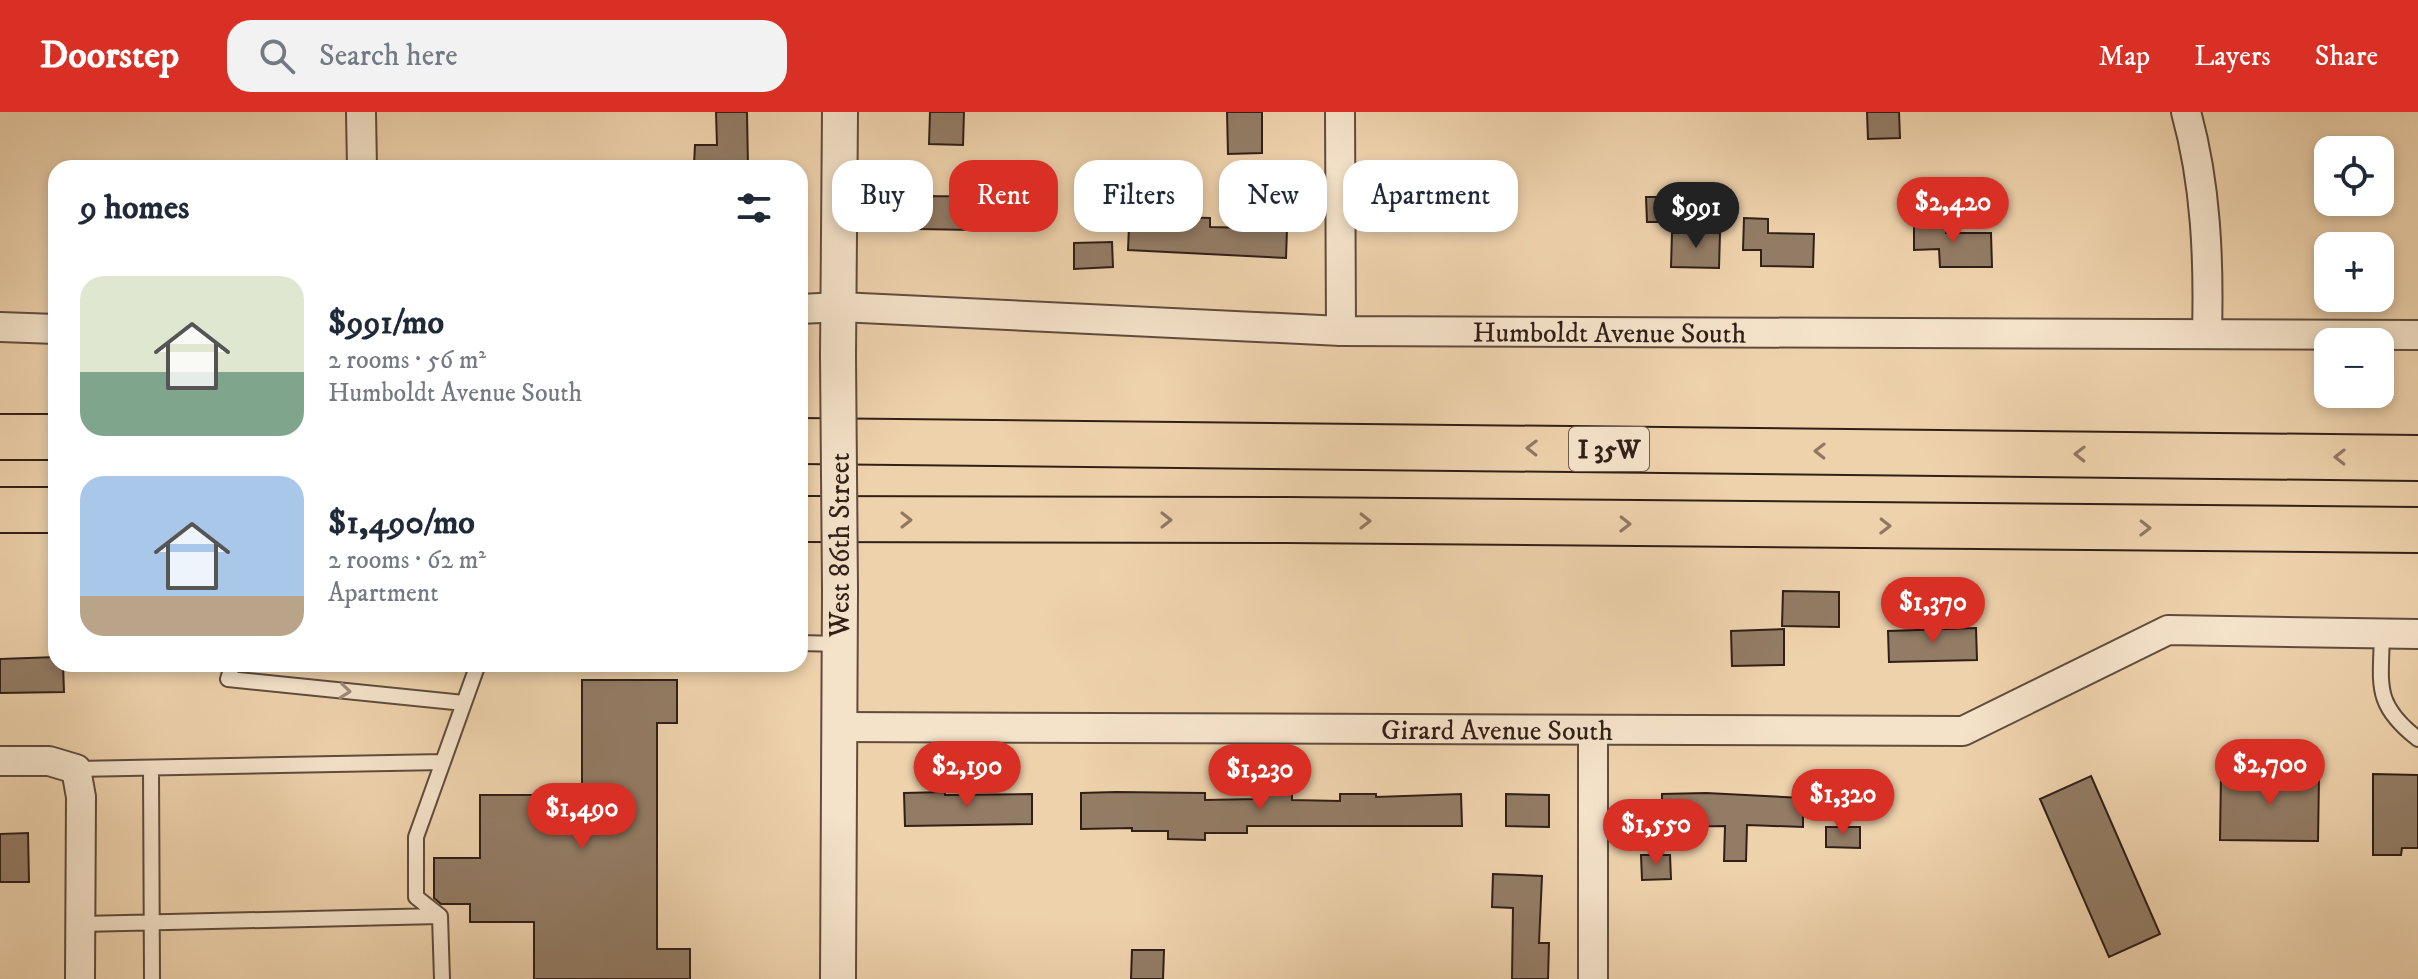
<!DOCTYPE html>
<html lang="en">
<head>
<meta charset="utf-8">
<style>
	body { margin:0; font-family:"IM FELL DW Pica",serif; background:#f2f2f3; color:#1f2937; height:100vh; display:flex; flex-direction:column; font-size:30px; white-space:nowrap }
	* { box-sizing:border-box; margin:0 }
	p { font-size:26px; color:#747a83 }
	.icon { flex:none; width:44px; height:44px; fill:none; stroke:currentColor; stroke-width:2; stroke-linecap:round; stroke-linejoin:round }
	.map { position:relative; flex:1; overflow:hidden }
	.details { position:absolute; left:48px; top:48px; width:760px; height:512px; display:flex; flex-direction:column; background:#fff; border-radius:24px; box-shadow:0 4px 12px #0003 }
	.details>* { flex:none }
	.top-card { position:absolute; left:832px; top:48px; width:760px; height:72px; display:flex; gap:16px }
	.buttons { position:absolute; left:2314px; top:24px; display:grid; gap:16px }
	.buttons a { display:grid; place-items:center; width:80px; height:80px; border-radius:16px; background:#fff; box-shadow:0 4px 12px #0003; font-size:40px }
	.price { position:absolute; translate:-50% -68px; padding:0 18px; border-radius:28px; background:#d93025; color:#fff; font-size:26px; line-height:52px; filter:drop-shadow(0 2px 4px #0008) }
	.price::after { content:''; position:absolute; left:50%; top:48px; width:24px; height:18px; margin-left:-12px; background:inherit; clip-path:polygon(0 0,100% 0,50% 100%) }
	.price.on { background:#222; color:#fff }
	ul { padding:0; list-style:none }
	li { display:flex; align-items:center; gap:24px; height:200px; padding:0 32px }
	li span { display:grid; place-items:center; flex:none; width:224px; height:160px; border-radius:24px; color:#555 }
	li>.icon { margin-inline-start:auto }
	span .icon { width:96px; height:96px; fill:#fffc; stroke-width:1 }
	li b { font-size:34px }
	h2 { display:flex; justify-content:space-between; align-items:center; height:96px; padding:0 32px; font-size:34px }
	.chip { padding:0 28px; border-radius:24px; background:#fff; box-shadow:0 4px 12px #0003; font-size:28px; line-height:72px }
	.chip.on { background:#d93025; color:#fff }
	header { display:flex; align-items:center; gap:48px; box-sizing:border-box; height:112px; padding:0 40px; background:#d93025; color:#fff }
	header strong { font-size:38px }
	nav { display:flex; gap:44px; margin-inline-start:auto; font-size:28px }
	.search { width:560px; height:72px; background:#f2f2f3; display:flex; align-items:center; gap:20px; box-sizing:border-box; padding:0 28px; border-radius:24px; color:#747a83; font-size:30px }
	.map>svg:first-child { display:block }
	.building { fill:#937c65; stroke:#311f18; stroke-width:2 }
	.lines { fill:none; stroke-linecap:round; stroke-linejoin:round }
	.service-casing { stroke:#604c3d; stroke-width:18 }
	.minor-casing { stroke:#604c3d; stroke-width:32 }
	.tertiary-casing { stroke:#604c3d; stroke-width:38 }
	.motorway-casing { stroke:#311f18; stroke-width:48 }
	.service { stroke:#f4e2c9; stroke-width:14 }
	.minor { stroke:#f4e2c9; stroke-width:28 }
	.tertiary { stroke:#f4e2c9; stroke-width:34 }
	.motorway { stroke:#eed2ac; stroke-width:44 }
	.tertiary-bridge-casing { stroke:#604c3d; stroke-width:38; stroke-linecap:butt }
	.tertiary-bridge { stroke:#f4e2c9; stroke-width:34 }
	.oneway { stroke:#907862 }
	.oneway2 { stroke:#9c8a79 }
	.labels { text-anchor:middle; stroke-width:6; stroke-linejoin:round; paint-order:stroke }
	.shield { fill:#f4e2c9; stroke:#6c5a4d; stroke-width:2 }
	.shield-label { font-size:26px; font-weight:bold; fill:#311f18 }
	.street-label { font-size:28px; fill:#311f18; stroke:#f4e2c9 }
</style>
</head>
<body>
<header>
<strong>Doorstep</strong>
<div class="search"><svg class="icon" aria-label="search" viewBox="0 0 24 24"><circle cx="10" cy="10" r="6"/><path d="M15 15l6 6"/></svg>Search here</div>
<nav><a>Map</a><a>Layers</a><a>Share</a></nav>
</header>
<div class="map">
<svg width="2418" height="867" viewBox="0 0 2418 867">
	<rect width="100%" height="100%" fill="#eed2ac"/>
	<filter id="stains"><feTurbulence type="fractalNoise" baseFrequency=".0025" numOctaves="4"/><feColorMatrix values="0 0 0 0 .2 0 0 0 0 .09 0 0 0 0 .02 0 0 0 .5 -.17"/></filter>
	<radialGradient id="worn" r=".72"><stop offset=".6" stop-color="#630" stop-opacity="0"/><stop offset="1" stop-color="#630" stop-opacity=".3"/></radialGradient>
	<!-- building -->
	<path class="building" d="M 716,0 L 747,0 L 748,56 L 694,53 L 695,33 L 717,33 Z
		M 930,0 L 964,0 L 963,33 L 929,32 Z
		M 1227,0 L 1262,0 L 1262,41 L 1228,42 Z
		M 1867,0 L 1899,0 L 1900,26 L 1868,27 Z
		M 920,84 L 1009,85 L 1008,115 L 972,114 L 972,118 L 919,117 Z
		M 1646,85 L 1670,85 L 1670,110 L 1647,110 Z
		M 1130,91 L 1166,92 L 1165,105 L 1210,106 L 1210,115 L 1287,117 L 1286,146 L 1128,138 Z
		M 1744,106 L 1768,107 L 1768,121 L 1814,122 L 1813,155 L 1761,154 L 1761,138 L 1743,138 Z
		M 1914,107 L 1946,107 L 1946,121 L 1991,121 L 1992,155 L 1940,155 L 1939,137 L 1914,138 Z
		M 1672,121 L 1720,121 L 1719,156 L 1671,155 Z
		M 1112,130 L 1113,155 L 1074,157 L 1074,131 Z
		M 1783,479 L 1839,480 L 1839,515 L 1782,514 Z
		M 1976,516 L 1977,548 L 1889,550 L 1888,519 Z
		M 1784,517 L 1784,553 L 1732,554 L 1731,519 Z
		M 56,545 L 56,552 L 63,552 L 64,580 L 0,581 L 0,547 Z
		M 582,568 L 677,568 L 677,611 L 657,611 L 657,837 L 690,837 L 690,867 L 534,867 L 534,810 L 470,810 L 470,792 L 441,792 L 434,786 L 434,746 L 480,746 L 480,683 L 542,683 L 542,709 L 582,709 Z
		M 2221,661 L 2319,662 L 2318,729 L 2220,728 Z
		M 2373,662 L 2418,663 L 2418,736 L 2402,736 L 2401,743 L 2373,743 Z
		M 2091,664 L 2160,822 L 2109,845 L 2040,687 Z
		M 945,680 L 945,683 L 1032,682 L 1032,712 L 905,714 L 904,681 Z
		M 1116,680 L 1205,681 L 1205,688 L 1257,687 L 1257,681 L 1292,682 L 1292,688 L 1340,689 L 1340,682 L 1376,682 L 1376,685 L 1461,682 L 1462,714 L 1247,714 L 1247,721 L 1205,721 L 1205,728 L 1168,727 L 1168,719 L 1132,719 L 1132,716 L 1081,717 L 1081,681 Z
		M 1706,681 L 1803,686 L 1803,715 L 1747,713 L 1746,749 L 1724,749 L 1725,714 L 1662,715 L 1662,682 Z
		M 1506,682 L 1549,683 L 1549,715 L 1506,714 Z
		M 1826,715 L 1860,715 L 1860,736 L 1826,735 Z
		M 28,721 L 29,770 L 0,770 L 0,722 Z
		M 1641,743 L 1670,743 L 1671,767 L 1642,768 Z
		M 1493,762 L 1542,764 L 1539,831 L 1549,831 L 1548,867 L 1512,867 L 1513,796 L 1492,795 Z
		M 1132,838 L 1164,838 L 1163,867 L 1131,867 Z"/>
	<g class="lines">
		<!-- service casing -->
		<g class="service-casing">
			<path id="service" d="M 2382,521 C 2381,573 2373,592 2418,627
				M 800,531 L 840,532
				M 233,552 L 228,567 L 464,591
				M 76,657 L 443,650
				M 151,657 L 152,867
				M 81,812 L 440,804
				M 442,867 L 440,804 L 416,785 L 416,725 L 478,552"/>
		</g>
		<!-- minor casing -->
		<g class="minor-casing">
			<g id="minor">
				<path d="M 361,0 L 362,56"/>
				<path d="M 1340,0 L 1341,219"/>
				<path d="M 2186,0 C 2206,72 2209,147 2207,222"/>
				<path id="s1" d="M 800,197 L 840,195 L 1341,219 L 2418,223"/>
				<path d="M 0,215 L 56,217"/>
				<path id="s2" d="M 839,615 L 1963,619 L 2168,518 L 2418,522"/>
				<path d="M 0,649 L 49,649 L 76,657 L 81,685 L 80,867"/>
				<path d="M 1593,867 L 1593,618"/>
			</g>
		</g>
		<!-- tertiary casing -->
		<g class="tertiary-casing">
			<path id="tertiary" d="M 838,244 L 840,0
				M 838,867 L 840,479"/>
		</g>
		<!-- motorway casing -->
		<g class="motorway-casing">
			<path id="motorway" d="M 0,325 L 56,325
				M 800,329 L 2418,346
				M 0,398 L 56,398
				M 800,407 L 1287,408 L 2418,418"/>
		</g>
		<!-- service -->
		<use href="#service" class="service"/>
		<!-- minor -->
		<use href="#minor" class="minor"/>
		<!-- tertiary -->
		<use href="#tertiary" class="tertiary"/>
		<!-- motorway -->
		<use href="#motorway" class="motorway"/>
		<!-- tertiary-bridge casing -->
		<g class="tertiary-bridge-casing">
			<path id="tertiary-bridge" d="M 838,244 L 840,479"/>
		</g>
		<!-- tertiary-bridge -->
		<use href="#tertiary-bridge" class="tertiary-bridge"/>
	</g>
	<!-- one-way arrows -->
	<defs><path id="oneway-chevron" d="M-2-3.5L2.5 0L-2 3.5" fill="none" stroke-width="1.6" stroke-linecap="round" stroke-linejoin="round" transform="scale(2)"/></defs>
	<g class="oneway">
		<use href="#oneway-chevron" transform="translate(1532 336) rotate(-179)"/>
		<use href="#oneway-chevron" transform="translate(1820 339) rotate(-179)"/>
		<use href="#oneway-chevron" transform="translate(2080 342) rotate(-179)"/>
		<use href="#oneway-chevron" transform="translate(2340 345) rotate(-179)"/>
		<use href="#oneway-chevron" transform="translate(906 408)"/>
		<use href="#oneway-chevron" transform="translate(1166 408)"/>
		<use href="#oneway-chevron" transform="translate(1365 409) rotate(1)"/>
		<use href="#oneway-chevron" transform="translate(1625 412) rotate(1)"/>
		<use href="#oneway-chevron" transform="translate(1885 414) rotate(1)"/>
		<use href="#oneway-chevron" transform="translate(2145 416) rotate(1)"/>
	</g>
	<use class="oneway2" href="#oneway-chevron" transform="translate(345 579) rotate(6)"/>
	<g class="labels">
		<!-- shield labels -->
		<rect class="shield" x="1569" y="315" width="80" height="44" rx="6"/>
		<g class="shield-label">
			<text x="1609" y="346">I 35W</text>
		</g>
		<!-- street labels -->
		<g class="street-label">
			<text dy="10" stroke="none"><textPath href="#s1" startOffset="810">Humboldt Avenue South</textPath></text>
			<text transform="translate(839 433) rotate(-90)" y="10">West 86th Street</text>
			<text dy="10" stroke="none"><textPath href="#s2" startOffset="658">Girard Avenue South</textPath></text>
		</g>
	</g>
	<rect width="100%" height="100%" filter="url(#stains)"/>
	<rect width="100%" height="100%" fill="url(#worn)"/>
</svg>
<div class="buttons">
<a><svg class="icon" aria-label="locate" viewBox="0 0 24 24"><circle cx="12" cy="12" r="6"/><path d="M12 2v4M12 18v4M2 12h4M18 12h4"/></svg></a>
<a>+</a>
<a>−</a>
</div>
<b class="price" style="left:1953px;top:133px">$2,420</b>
<b class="price on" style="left:1696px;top:138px">$991</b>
<b class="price" style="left:1933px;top:533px">$1,370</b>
<b class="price" style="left:2270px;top:695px">$2,700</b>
<b class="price" style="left:967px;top:697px">$2,190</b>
<b class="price" style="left:1260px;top:700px">$1,230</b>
<b class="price" style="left:1843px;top:725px">$1,320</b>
<b class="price" style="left:582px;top:739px">$1,490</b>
<b class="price" style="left:1656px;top:755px">$1,550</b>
<div class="top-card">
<a class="chip">Buy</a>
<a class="chip on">Rent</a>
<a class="chip">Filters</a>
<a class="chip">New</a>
<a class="chip">Apartment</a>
</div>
<section class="details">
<h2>9 homes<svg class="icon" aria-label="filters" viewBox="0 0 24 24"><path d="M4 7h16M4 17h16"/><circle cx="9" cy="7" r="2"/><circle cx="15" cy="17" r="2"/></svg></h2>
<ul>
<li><span style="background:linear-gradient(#dfe7d0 60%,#7fa58c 0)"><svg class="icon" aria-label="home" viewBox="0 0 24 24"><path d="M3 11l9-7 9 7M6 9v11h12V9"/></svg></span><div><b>$991/mo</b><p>2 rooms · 56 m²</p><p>Humboldt Avenue South</p></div></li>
<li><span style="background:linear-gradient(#a9c7e8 75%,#b9a48a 0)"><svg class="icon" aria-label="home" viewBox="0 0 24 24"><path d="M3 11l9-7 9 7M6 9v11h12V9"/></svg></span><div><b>$1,490/mo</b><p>2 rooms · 62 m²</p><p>Apartment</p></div></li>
</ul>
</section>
</div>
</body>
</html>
